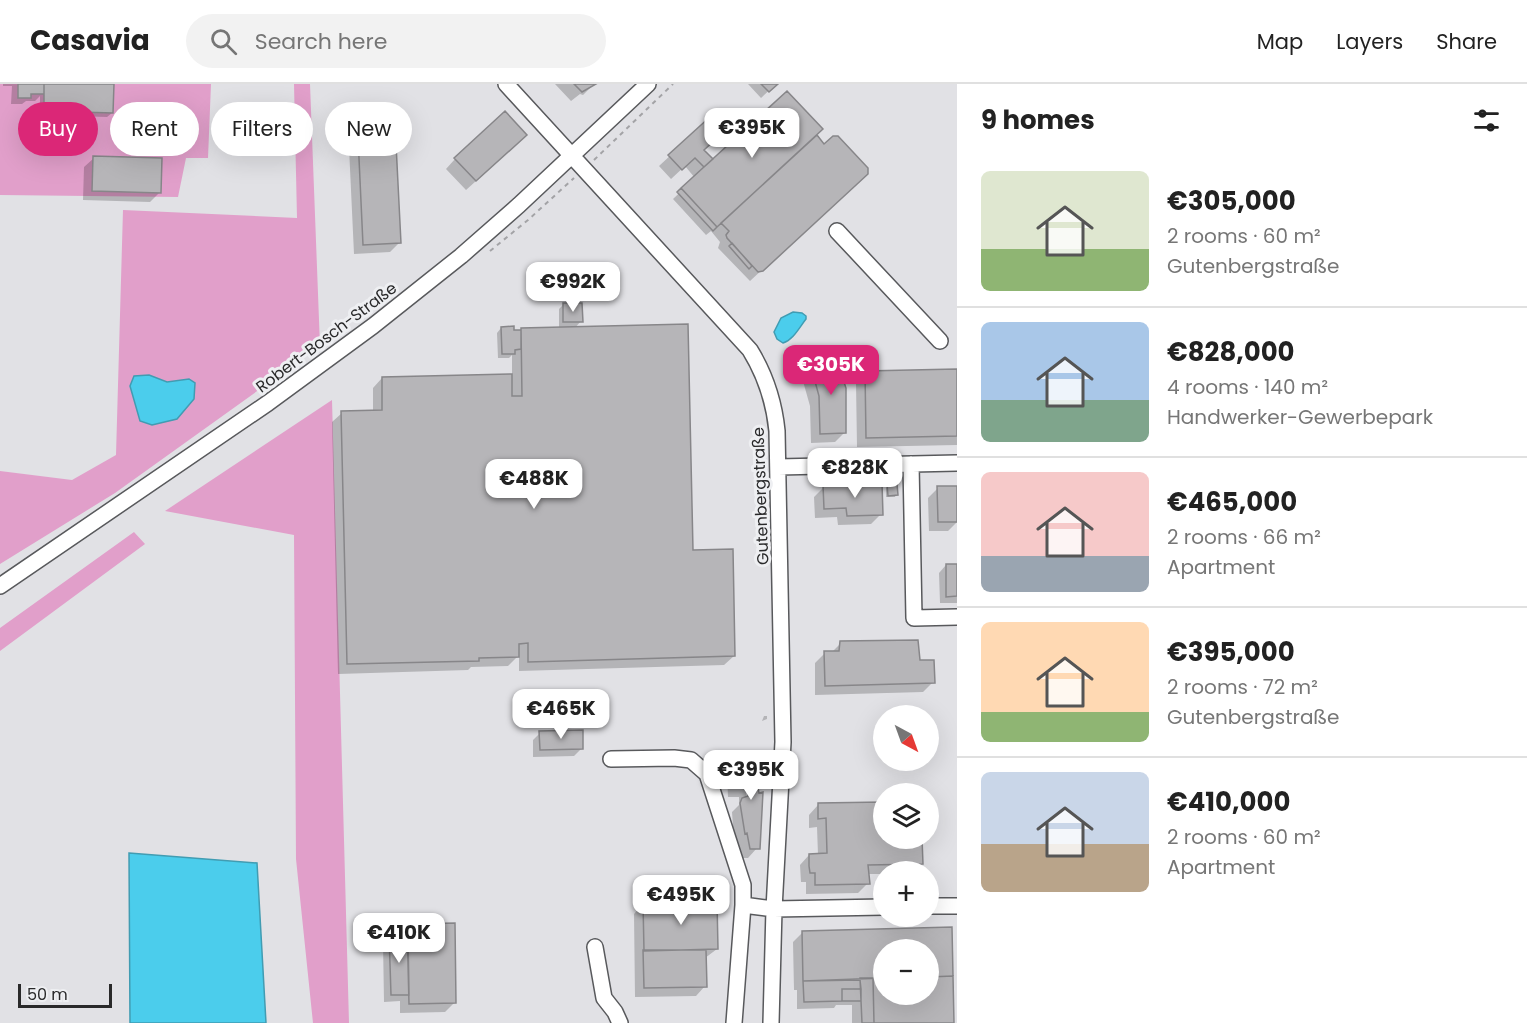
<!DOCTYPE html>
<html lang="en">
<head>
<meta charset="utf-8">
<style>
	body { margin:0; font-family:Poppins,sans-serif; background:#f2f2f2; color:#222; height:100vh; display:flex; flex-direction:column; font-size:22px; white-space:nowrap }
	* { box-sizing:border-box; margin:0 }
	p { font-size:20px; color:#767676 }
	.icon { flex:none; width:33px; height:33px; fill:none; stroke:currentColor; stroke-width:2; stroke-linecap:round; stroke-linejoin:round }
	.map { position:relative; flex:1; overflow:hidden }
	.sheet { display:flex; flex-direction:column; background:#fff; width:570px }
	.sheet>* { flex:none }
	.hud { position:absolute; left:18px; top:18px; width:570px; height:54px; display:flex; gap:12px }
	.needle { width:39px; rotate:139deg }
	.buttons { position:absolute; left:873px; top:621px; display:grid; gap:12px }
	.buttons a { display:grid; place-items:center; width:66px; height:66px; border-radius:50%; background:#fff; box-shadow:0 6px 24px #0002; font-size:30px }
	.scale { position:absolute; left:18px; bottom:15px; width:94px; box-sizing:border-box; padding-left:6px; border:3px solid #29292a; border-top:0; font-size:16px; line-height:21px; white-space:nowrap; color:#29292a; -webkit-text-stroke:4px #eeeff2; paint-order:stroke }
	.price { position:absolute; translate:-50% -51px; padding:0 14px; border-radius:12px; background:#fff; color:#222; font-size:20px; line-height:39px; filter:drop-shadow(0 2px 3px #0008) }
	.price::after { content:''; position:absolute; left:50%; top:36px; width:18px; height:14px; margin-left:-9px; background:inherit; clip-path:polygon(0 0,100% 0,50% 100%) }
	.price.on { background:#db2777; color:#fff }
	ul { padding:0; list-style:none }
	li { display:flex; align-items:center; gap:18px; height:150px; padding:0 24px }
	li+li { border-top:2px solid #e0e0e0 }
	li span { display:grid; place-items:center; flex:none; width:168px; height:120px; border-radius:9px; color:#555 }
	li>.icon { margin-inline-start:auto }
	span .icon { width:72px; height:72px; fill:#fffc; stroke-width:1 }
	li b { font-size:26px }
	h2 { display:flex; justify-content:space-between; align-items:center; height:72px; padding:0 24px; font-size:26px }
	.tag { padding:0 21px; border-radius:27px; background:#fff; box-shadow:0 6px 24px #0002; font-size:21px; line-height:54px }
	.tag.on { background:#db2777; color:#fff }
	header { display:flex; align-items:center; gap:36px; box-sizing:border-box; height:84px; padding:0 30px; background:#fff; border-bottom:2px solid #e0e0e0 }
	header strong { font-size:28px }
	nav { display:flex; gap:33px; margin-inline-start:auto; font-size:21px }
	.search { width:420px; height:54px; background:#f2f2f2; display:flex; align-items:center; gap:15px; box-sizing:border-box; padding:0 21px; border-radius:33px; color:#767676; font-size:22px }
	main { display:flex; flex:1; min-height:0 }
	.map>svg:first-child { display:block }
	.green { fill:#e19fca; fill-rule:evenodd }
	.water { fill:#4bcdec; stroke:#419cb2; stroke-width:1.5 }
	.shadow { fill:#0003; fill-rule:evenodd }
	.building { fill:#b6b5b8; stroke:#878689; stroke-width:1.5 }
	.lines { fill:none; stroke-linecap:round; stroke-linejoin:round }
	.minor-casing { stroke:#58595c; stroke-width:18 }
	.path { stroke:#a3a3a6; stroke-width:2; stroke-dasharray:4.5 4.5; stroke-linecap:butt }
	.minor { stroke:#fff; stroke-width:15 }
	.labels { text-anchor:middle; stroke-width:6; stroke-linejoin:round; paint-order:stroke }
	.street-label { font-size:16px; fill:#29292a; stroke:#eeeff2 }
</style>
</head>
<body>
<header>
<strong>Casavia</strong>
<div class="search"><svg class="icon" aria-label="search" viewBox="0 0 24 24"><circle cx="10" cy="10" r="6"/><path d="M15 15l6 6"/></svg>Search here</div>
<nav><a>Map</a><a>Layers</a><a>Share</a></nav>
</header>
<main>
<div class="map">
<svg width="957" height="939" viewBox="0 0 957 939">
	<rect width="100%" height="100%" fill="#e1e1e5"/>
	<!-- green -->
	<path class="green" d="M 0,0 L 211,0 L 208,74 L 186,74 L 178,113 L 0,111 Z
		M 294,0 L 310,0 L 320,262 L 115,409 L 0,480 L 0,387 L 72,396 L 116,371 L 123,126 L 297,134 ZM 149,291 L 167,298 L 189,295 L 177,335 Z
		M 332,316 L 349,939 L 313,939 L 296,775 L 294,451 L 165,427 Z
		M 134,448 L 145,460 L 0,567 L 0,544 Z"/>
	<!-- water -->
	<path class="water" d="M 793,228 L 802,229 L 806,232 L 806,235 C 799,244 793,256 783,259 L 777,255 L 774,248 L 781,234 Z
		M 149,291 L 167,298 L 189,295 L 195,299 L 194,315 L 177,335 L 152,341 L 140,337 L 130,302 L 134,292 Z
		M 129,769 L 257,779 L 266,939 L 130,939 Z"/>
	<!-- shadow -->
	<path class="shadow" d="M 3,0 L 112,0 L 112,29 L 107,33 L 40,31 L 40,12 L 35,17 L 26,17 L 22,20 L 11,20 L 12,2 L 3,2 Z
		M 555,0 L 594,0 L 583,11 L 580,10 L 571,17 Z
		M 748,0 L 776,0 L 761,14 Z
		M 358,33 L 374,42 L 400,158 L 390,168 L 354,170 L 348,42 Z
		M 712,33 L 702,66 L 713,77 L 815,51 L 858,97 L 750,197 L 718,164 L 720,158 L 711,147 L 706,151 L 673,115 L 695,94 L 685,82 L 671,95 L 659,82 Z
		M 516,61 L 466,106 L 446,85 L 455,75 Z
		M 94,74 L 160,108 L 150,118 L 83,116 L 84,83 Z
		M 563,221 L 581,237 L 574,245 L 691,467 L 734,572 L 724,581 L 519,587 L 519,571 L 508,582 L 471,583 L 468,586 L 338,590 L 332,338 L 342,329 L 373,328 L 373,304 L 382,294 L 512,291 L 512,271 L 509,274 L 498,274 L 497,249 L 501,244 L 513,247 L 559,245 L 559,225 Z
		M 811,280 L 845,348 L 835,358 L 811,359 L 810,322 L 801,290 Z
		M 957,286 L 957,361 L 857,363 L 856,299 L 865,289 Z
		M 888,402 L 896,411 L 895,413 L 886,413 L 886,404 Z
		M 824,403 L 881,430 L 871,440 L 838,441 L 837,433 L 815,434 L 814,413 Z
		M 957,403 L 957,438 L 948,447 L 929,447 L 928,414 L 938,404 Z
		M 946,481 L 957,481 L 957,519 L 940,519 L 939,489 Z
		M 841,559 L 918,578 L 933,598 L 923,608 L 815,611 L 815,579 L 825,569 L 831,569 Z
		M 764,632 L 767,632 L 767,635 L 762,637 Z
		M 540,649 L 581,665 L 574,672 L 533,673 L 533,656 Z
		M 737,679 L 757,686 L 757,764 L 748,774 L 741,774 L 732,743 L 733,742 L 732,728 L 739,721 L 739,713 L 728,713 L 727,688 ZM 747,696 L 750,697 L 749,711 L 746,718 Z
		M 818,721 L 884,754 L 921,779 L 913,788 L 884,788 L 884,790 L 867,790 L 868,799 L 858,809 L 806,810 L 806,798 L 801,798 L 800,781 L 809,771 L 818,771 L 817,743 L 809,744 L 809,731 Z
		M 643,820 L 717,865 L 705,874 L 705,902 L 696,912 L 635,913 L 634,830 Z
		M 408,842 L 455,918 L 445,928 L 400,929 L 400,917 L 384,918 L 383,858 L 390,851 L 399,851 Z
		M 951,845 L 953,939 L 852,939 L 852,921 L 836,921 L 834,924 L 797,925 L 797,906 L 794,906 L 793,858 L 803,848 ZM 884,866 L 928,866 L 928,910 L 884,910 Z"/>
	<!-- building -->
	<path class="building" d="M 18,0 L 44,0 L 44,10 L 31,10 L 31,14 L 18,14 Z
		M 44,0 L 114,0 L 113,29 L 44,27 Z
		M 574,0 L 596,0 L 582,8 Z
		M 761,0 L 778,0 L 769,8 Z
		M 787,7 L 823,45 L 717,143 L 681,104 Z
		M 505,27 L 527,51 L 476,97 L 454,74 Z
		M 375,30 L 375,41 L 395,40 L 401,159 L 363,161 L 357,31 Z
		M 712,31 L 726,46 L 704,66 L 713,75 L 704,83 L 695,74 L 682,86 L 668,71 Z
		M 817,51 L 824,60 L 833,52 L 838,52 L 868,84 L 868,90 L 763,187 L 758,188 L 727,154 L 726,151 L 729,147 L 721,139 Z
		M 93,72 L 162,74 L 161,109 L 92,107 Z
		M 681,104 L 717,143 L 713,147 L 677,108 Z
		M 732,159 L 752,182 L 749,185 L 729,162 Z
		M 563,219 L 582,219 L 583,238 L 563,238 Z
		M 688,240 L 693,466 L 733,465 L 735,572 L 528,578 L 528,559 L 519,560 L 519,573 L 479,574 L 479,577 L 347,580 L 341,327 L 382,326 L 382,293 L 512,290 L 512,312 L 522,312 L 521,244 Z
		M 514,242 L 514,246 L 521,246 L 521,265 L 515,266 L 515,270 L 502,270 L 501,243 Z
		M 835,271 L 846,304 L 846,349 L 820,350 L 819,312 L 810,279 Z
		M 957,285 L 957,352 L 866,354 L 865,287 Z
		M 882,399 L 883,431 L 847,432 L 846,424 L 824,425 L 823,401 Z
		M 887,400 L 897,400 L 898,411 L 888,412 Z
		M 937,402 L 957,402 L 957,438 L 938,438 Z
		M 946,480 L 957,480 L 957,512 L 946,513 Z
		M 918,556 L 920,576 L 934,576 L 935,599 L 825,602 L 824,567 L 839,567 L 840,557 Z
		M 583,646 L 583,665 L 540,666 L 539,647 Z
		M 737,677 L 758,677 L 758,684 L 763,684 L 758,704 L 759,709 L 763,708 L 760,765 L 750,765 L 747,749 L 745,750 L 740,719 L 742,714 L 748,712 L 748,704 L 737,704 Z
		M 884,718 L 884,754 L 922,754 L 923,780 L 868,781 L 870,800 L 815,801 L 815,789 L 810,789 L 809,782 L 809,770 L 827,769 L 826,734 L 818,735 L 818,719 Z
		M 717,817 L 718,865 L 644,867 L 643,819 Z
		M 455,839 L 456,919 L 409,920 L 407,840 Z
		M 952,843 L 953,892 L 928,893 L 928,866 L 884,866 L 884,894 L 803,897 L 802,847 Z
		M 389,849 L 408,849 L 409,911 L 391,911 Z
		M 643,866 L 706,866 L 707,903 L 644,904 Z
		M 953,892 L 954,939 L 874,939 L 873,894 L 884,894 L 884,910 L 928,910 L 928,893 Z
		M 860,894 L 873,894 L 874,939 L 862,939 Z
		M 860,896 L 861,905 L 842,905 L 842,917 L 804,918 L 803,897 Z
		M 842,905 L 861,905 L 861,917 L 842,917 Z"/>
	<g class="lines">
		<!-- minor casing -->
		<g class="minor-casing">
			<path id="minor" d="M 506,0 L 750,266 C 766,292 774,317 777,347 L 783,658 L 774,825 L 771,939
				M 837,147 L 940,257
				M 911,380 L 914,534 L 957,533
				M 778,383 L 957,379
				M 0,502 L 268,319 L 373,242 L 461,172 L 519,121 L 648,0
				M 611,675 L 674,674 L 691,676 L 707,690 L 743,801 L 743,821 L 774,825 L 884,823
				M 928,822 L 957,822
				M 595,863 L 604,914 L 615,928 L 620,939
				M 734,939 L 743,821"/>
		</g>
		<!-- path -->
		<path class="path" d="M 594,76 L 673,0
			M 490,167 L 528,136 L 574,94"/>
		<!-- minor -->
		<use href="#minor" class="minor"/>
	</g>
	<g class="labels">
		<!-- street labels -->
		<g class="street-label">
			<text transform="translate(326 253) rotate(-37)" y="6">Robert-Bosch-Straße</text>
			<text transform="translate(760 412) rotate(-92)" y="6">Gutenbergstraße</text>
		</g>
	</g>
</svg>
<div class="buttons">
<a><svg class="needle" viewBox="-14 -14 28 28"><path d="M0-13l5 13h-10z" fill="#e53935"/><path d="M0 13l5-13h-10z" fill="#767676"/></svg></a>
<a><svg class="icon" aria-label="layers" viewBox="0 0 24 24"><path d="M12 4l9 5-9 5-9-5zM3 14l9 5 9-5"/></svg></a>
<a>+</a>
<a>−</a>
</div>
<div class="scale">50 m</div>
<b class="price" style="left:752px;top:75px">€395K</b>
<b class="price" style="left:573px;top:229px">€992K</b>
<b class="price on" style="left:831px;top:312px">€305K</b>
<b class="price" style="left:855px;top:415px">€828K</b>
<b class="price" style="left:534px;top:426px">€488K</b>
<b class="price" style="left:561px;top:656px">€465K</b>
<b class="price" style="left:751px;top:717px">€395K</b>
<b class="price" style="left:681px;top:842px">€495K</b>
<b class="price" style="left:399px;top:880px">€410K</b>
<div class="hud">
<a class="tag on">Buy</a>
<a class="tag">Rent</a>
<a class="tag">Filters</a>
<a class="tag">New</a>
</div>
</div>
<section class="sheet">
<h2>9 homes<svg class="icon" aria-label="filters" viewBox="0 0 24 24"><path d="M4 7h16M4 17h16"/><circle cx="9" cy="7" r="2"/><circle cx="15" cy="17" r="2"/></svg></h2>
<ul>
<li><span style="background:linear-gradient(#dfe7d0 65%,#8fb573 0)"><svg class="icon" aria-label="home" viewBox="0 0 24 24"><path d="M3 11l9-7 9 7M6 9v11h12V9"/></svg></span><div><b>€305,000</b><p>2 rooms · 60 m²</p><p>Gutenbergstraße</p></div></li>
<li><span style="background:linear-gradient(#a9c7e8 65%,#7fa58c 0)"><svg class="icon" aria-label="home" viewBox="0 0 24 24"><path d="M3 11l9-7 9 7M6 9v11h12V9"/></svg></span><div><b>€828,000</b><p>4 rooms · 140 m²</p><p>Handwerker-Gewerbepark</p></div></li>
<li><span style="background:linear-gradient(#f6c9c9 70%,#9aa5b1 0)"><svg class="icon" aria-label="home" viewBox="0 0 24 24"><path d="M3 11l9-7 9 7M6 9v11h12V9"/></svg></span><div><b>€465,000</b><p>2 rooms · 66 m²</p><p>Apartment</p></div></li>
<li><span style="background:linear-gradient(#ffd9b3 75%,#8fb573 0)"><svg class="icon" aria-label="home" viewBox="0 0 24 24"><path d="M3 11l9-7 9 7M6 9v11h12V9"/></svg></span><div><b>€395,000</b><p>2 rooms · 72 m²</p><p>Gutenbergstraße</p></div></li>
<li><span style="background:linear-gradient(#c9d6e8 60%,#b9a48a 0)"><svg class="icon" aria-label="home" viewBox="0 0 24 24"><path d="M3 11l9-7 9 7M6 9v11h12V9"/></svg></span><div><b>€410,000</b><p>2 rooms · 60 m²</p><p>Apartment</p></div></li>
</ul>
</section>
</main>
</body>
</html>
